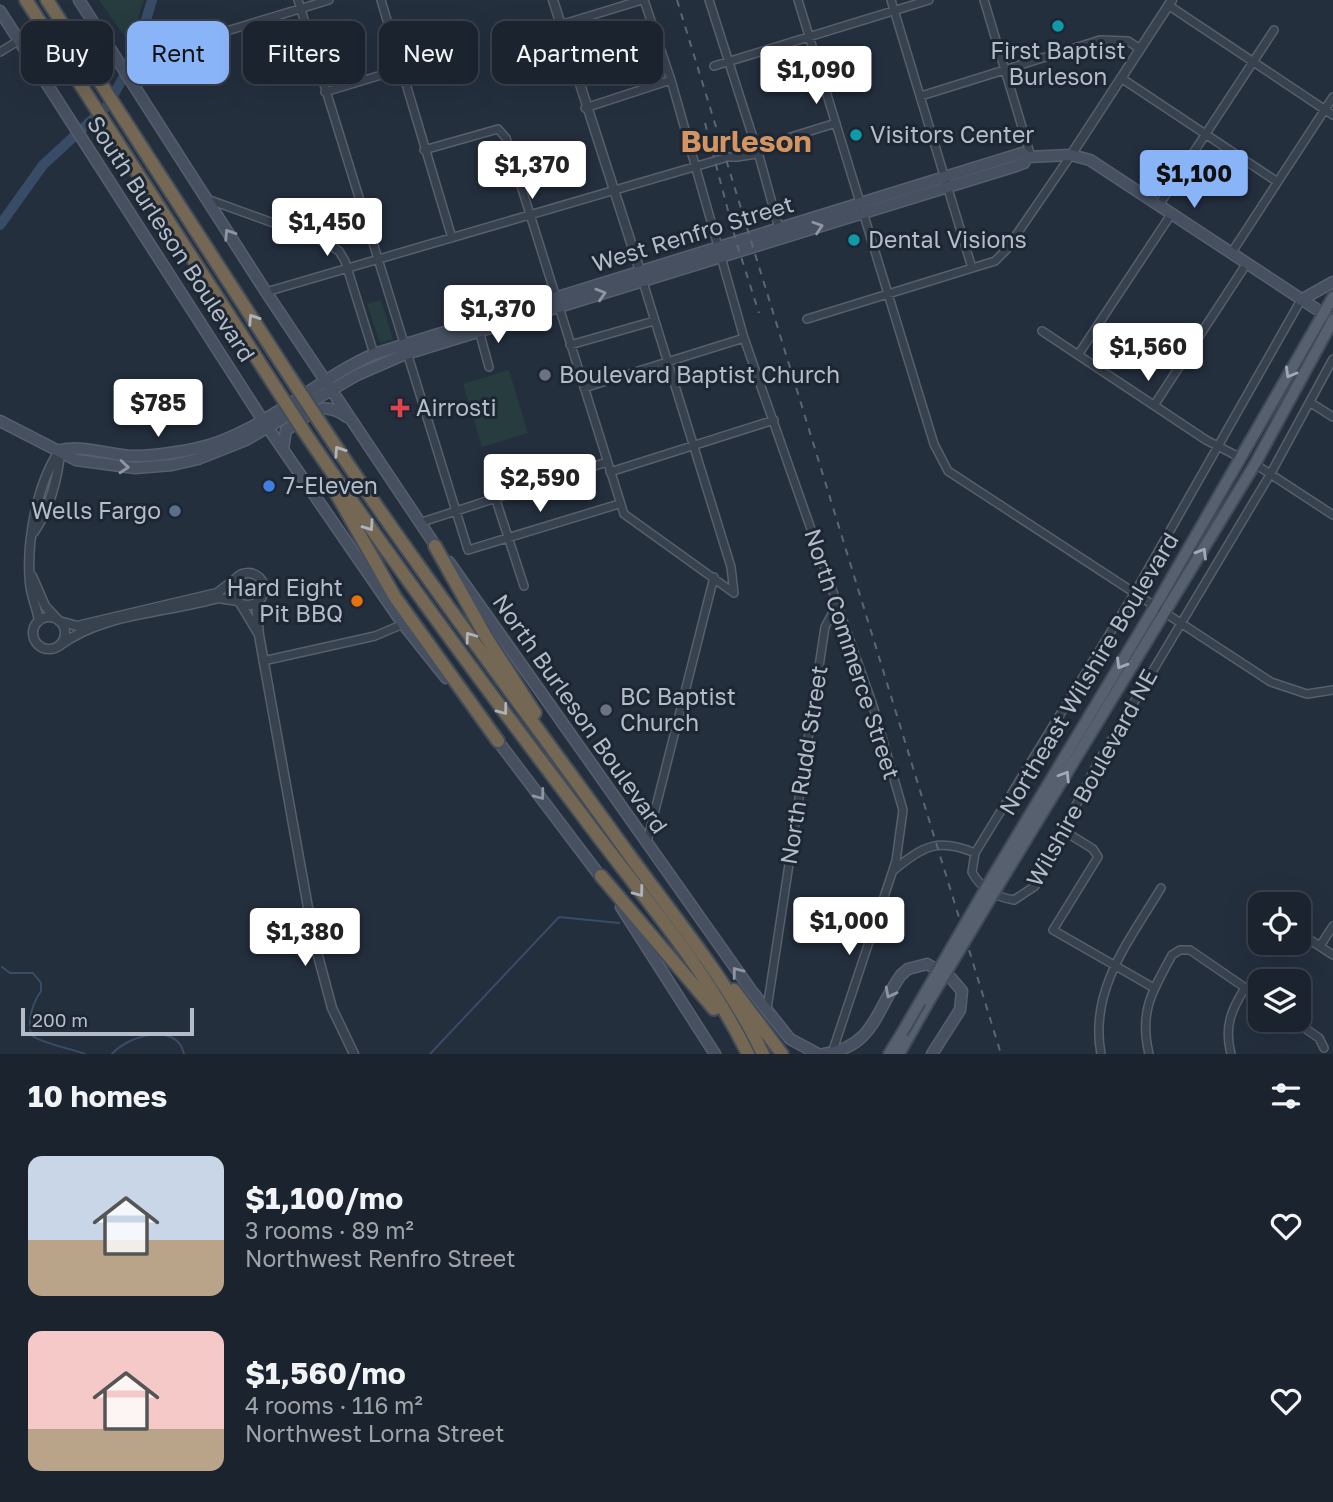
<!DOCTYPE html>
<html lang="en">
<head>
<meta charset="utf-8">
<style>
	body { margin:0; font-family:"Golos Text",sans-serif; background:#282f3a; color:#f1f3f6; height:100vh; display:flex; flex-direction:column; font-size:26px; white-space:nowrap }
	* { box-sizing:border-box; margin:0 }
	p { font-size:23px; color:#a0a4aa }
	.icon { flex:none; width:38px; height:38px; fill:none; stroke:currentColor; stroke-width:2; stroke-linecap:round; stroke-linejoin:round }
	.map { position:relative; height:1054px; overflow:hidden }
	.sheet { display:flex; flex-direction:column; background:#1b232e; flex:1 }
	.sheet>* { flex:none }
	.hud { position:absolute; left:21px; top:21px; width:700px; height:63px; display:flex; gap:14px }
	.buttons { position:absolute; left:1248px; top:892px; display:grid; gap:14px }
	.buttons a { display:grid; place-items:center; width:63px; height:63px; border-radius:14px; background:#1b232e; box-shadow:0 7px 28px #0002,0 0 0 2px #39404a; font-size:35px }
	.scale { position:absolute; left:21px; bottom:18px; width:173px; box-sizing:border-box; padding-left:7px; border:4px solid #b4bcc9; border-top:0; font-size:19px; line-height:24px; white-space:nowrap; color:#b4bcc9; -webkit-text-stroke:5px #1d2633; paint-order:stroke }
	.price { position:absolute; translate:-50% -60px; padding:0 16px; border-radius:7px; background:#fff; color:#222; font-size:23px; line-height:46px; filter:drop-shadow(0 2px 4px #0008) }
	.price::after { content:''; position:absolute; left:50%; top:42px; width:21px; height:16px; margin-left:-10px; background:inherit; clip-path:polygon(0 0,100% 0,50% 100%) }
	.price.active { background:#8ab4f8; color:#111 }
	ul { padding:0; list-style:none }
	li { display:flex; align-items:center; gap:21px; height:175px; padding:0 28px }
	li span { display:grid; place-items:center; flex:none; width:196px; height:140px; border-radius:14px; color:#555 }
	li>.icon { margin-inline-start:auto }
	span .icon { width:84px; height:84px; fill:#fffc; stroke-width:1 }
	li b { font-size:30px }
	h2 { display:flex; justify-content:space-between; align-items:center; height:84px; padding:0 28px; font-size:30px }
	.tag { padding:0 24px; border-radius:14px; background:#1b232e; box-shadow:0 7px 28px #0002,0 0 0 2px #39404a; font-size:24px; line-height:63px }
	.tag.active { background:#8ab4f8; color:#111 }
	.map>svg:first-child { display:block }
	.green { fill:#263c3f }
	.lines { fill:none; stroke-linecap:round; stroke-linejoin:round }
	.stream { stroke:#394c67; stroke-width:2 }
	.river { stroke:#394c67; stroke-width:10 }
	.minor-casing { stroke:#565f6c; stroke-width:10 }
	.tertiary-casing { stroke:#565f6c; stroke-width:11 }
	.secondary-casing { stroke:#565f6c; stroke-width:13 }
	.primary-casing { stroke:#414a57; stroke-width:14 }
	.motorway-casing { stroke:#434c59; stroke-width:16 }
	.minor { stroke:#38414e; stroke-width:7 }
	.tertiary { stroke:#38414e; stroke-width:8 }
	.secondary { stroke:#465061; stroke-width:10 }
	.primary { stroke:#56606e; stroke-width:10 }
	.motorway { stroke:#746855; stroke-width:12 }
	.rail { stroke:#5a6575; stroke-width:2; stroke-dasharray:7 7; stroke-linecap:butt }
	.primary-bridge-casing { stroke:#414a57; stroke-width:14; stroke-linecap:butt }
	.motorway-bridge-casing { stroke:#434c59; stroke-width:16; stroke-linecap:butt }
	.primary-bridge { stroke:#56606e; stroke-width:10 }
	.motorway-bridge { stroke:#746855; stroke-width:12 }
	.oneway { stroke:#8e96a5 }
	.oneway2 { stroke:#aeb4bd }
	.oneway3 { stroke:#a1aab7 }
	.culture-dot { fill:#0f9aa8; stroke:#1d2633; stroke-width:2.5 }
	.worship-dot { fill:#6b7280; stroke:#1d2633; stroke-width:2.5 }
	.health-dot { fill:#e0444e; stroke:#1d2633; stroke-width:2.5 }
	.shop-dot { fill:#3f7fe0; stroke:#1d2633; stroke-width:2.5 }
	.service-dot { fill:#5c6f8a; stroke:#1d2633; stroke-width:2.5 }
	.food-dot { fill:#e8710a; stroke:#1d2633; stroke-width:2.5 }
	.labels { text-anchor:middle; stroke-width:6; stroke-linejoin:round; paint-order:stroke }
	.poi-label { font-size:23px; fill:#b4bcc9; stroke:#1d2633; text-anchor:start }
	.street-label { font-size:23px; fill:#b4bcc9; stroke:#1d2633 }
	.district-label { font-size:30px; font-weight:bold; fill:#d59563; stroke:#1d2633 }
</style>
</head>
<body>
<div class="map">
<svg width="1333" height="1054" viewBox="0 0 1333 1054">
	<rect width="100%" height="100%" fill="#242f3e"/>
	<!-- green -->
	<path class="green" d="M 99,0 L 144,0 L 129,43 Z
		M 381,300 L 393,339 L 380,343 L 367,304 Z
		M 509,370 L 528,433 L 482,447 L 463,384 Z"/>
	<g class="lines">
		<!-- stream -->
		<path class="stream" d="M 2,967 L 10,973 L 33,973 L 41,983 L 41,991 C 32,1004 28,1019 31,1035 C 43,1044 70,1048 85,1054
			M 112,1054 C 128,1035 178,1022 184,1054
			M 430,1054 L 559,917 L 619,923"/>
		<!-- river -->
		<path class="river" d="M 0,225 L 43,165 L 107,106 L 135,57 L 152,0"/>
		<!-- minor casing -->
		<g class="minor-casing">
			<path id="minor" d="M 298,0 L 468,550 L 619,504
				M 381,0 L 452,238
				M 644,0 L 671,80 L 744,338 L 873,706 L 903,810 L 896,861 L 832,1053
				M 709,0 L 755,144
				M 798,0 L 934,444 L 948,471 L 1271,682 L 1307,694 L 1333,690
				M 891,0 L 972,268
				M 984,0 L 1031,157
				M 1168,5 L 1333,115
				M 560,25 L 642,0
				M 0,52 L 18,41
				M 714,66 L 929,0
				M 198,72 C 205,53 212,41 230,30 L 329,0
				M 1121,78 L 1276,181
				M 325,92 L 401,69
				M 921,96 L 1100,40 L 1128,41 L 1140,49
				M 585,108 L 671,80
				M 752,143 L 758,147 L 756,154 L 737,157 L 737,148 Z
				M 424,150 L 498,129 L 506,138 L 624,514 L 734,593 L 731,567 L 643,282
				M 758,151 L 765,145 L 836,123
				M 758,152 L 780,232
				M 207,199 L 323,241 L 339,251 L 345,261 L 374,354
				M 1159,205 L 1274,30
				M 1232,252 L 1333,97
				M 266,292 L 728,157 L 737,157
				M 1301,300 L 1134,594 L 975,853 L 972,872 C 981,889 996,897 1014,900 L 1035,886 L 1097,764 L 1271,473 L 1333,359
				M 807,319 L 995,261 L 1006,250 L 1071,155
				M 478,327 L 489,367
				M 1042,331 L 1206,440 L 1241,458
				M 570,345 L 654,321
				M 1078,355 L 1172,213
				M 584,388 L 744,338
				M 1311,403 L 1333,417
				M 1155,404 L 1247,263
				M 1255,464 L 1333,515
				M 610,472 L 774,420
				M 495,497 L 524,586
				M 419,523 L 607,462
				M 263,661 L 375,636 L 403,624
				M 1064,831 L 1093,849 L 1098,857 L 1053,930 L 1154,988
				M 647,842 L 714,577
				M 894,870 C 924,845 939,838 975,853
				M 1298,932 L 1333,955
				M 1320,946 L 1333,926
				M 767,1009 L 825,627 L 836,606
				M 1293,1020 L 1319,1038 L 1324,1048
				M 1101,1054 C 1089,990 1129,941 1161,888
				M 1149,1054 C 1139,1011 1152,992 1172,955 L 1180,950 L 1190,950 L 1260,998
				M 1231,1054 C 1224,1027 1231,1010 1245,988"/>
		</g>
		<!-- tertiary casing -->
		<g class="tertiary-casing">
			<path id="tertiary" d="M 553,0 L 642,277
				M 1071,155 L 1172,0
				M 34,532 C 49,510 58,478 60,452
				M232 589a16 16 0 1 1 32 0a16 16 0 1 1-32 0Z
				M 32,576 L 45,606 L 57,619
				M 240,603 L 258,633
				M 256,603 L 259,635 L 314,941 L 332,1008 L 354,1054
				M33 633a16 16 0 1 1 32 0a16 16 0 1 1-32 0Z
				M 39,621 C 37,608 31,596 30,583 C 26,543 37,483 60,450
				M 59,621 L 77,626 L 217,593 L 238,577
				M 59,646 C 102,613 167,613 218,598 L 238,601"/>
		</g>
		<!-- secondary casing -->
		<g class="secondary-casing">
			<path id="secondary" d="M 79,0 L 266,292 L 439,551
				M 0,11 L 262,419 L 403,624 L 446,678
				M 1301,300 L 1333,282
				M 0,421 L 76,460 L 135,468 L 172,465 L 198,459 L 246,440 L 357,375 L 403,355 L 1016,166 L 1024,163 L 1027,157
				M 283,449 L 286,430 C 311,415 320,398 347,417
				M 60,450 C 83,445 106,454 130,456 C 151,457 173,453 194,449 C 260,435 313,381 374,354 L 1022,153 L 1027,157 L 1071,155 L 1090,160 L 1330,318
				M 449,562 L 751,990 L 790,1039 L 818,1054
				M 494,736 L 603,880
				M 621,907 L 715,1054
				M 824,1054 C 875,1046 875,1011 901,975 L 908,969 L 927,964 L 951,978 L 962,991 L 960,1010 L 932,1054"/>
		</g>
		<!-- primary casing -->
		<g class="primary-casing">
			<path id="primary" d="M 996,871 L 1156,605 L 1333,297
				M 1004,876 L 1255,464 L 1333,320
				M 889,1054 L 902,1033
				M 899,1054 L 929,1001"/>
		</g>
		<!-- motorway casing -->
		<g class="motorway-casing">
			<path id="motorway" d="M 26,0 L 274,385
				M 47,0 L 290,377
				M 319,421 C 416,568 524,708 627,852 C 674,917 729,982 763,1054
				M 303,430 C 391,560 484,686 579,811 C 637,890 705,966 748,1054
				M 332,486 L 395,597 L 498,741
				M 435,546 L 486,637 L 535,713
				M 601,876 L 714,1009
				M 734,990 L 782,1054"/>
		</g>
		<!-- minor -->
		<use href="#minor" class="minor"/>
		<!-- tertiary -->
		<use href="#tertiary" class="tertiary"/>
		<!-- secondary -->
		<use href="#secondary" class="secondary"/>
		<!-- primary -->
		<use href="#primary" class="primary"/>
		<!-- motorway -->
		<use href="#motorway" class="motorway"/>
		<!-- rail -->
		<path class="rail" d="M 677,0 L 1001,1054
			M 705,123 L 736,241 L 759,313"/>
		<!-- primary-bridge casing -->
		<g class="primary-bridge-casing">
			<path id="primary-bridge" d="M 929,1001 L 1004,876
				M 902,1033 L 996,871"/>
		</g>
		<!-- motorway-bridge casing -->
		<g class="motorway-bridge-casing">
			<path id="motorway-bridge" d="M 290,377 L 319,421
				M 274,385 L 303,430"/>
		</g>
		<!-- primary-bridge -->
		<use href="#primary-bridge" class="primary-bridge"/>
		<!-- motorway-bridge -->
		<use href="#motorway-bridge" class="motorway-bridge"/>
	</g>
	<!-- one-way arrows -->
	<defs><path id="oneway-chevron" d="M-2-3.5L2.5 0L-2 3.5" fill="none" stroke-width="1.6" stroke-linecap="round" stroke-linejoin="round" transform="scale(1.75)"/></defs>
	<g class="oneway">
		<use href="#oneway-chevron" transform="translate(818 227) rotate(-18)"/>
		<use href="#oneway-chevron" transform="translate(229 234) rotate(-123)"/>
		<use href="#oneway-chevron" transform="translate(601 294) rotate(-17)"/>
		<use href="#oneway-chevron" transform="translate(124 467) rotate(5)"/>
		<use href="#oneway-chevron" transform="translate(540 795) rotate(53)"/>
		<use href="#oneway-chevron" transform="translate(737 972) rotate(-127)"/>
		<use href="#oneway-chevron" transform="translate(890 993) rotate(118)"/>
	</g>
	<g class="oneway2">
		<use href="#oneway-chevron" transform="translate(253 319) rotate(-123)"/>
		<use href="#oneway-chevron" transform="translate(339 451) rotate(-123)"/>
		<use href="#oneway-chevron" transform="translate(369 526) rotate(55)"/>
		<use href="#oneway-chevron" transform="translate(470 637) rotate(-126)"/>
		<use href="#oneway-chevron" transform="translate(503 710) rotate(53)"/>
		<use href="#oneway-chevron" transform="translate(639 892) rotate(53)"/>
	</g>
	<g class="oneway3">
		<use href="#oneway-chevron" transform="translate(1290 373) rotate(120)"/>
		<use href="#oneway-chevron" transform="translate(1202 553) rotate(-59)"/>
		<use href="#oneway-chevron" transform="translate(1121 664) rotate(121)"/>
		<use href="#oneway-chevron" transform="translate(1065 776) rotate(-58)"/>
	</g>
	<!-- markers -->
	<g class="culture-dot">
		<circle cx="1058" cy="26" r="7"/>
		<circle cx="856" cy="135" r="7"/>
		<circle cx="854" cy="240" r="7"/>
	</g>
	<g class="worship-dot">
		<circle cx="545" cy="375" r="7"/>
		<circle cx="606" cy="710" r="7"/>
	</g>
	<path class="health-dot" d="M396.5 397.5h7v7h7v7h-7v7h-7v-7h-7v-7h7z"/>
	<circle class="shop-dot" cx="269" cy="486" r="7"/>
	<circle class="service-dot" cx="175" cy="511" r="7"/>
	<circle class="food-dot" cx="357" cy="601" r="7"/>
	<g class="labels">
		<!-- poi labels -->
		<g class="poi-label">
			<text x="1058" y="59" text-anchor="middle">First Baptist<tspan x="1058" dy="26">Burleson</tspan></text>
			<text x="870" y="143">Visitors Center</text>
			<text x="868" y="248">Dental Visions</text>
			<text x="559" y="383">Boulevard Baptist Church</text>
			<text x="416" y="416">Airrosti</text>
			<text x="283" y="494">7-Eleven</text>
			<text x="161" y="519" text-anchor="end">Wells Fargo</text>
			<text x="343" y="596" text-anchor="end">Hard Eight<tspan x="343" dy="26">Pit BBQ</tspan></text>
			<text x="620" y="705">BC Baptist<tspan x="620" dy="26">Church</tspan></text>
		</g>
		<!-- street labels -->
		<g class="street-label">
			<text transform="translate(693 234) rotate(-17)" y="8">West Renfro Street</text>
			<text transform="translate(171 239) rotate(57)" y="8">South Burleson Boulevard</text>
			<text transform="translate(852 654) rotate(72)" y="8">North Commerce Street</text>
			<text transform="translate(1089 674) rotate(-59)" y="8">Northeast Wilshire Boulevard</text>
			<text transform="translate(580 714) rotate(55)" y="8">North Burleson Boulevard</text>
			<text transform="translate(804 765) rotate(-81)" y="8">North Rudd Street</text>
			<text transform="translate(1092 778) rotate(-61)" y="8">Wilshire Boulevard NE</text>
		</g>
		<!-- district labels -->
		<g class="district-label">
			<text x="746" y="152">Burleson</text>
		</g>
	</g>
</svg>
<div class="buttons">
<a><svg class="icon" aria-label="locate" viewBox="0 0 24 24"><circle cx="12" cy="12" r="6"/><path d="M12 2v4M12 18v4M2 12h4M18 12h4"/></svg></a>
<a><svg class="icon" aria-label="layers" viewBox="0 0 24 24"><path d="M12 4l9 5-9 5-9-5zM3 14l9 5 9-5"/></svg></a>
</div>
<div class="scale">200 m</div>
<b class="price" style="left:816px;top:106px">$1,090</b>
<b class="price" style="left:532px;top:201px">$1,370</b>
<b class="price active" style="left:1194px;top:210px">$1,100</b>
<b class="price" style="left:327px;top:258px">$1,450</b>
<b class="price" style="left:498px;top:345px">$1,370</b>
<b class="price" style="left:1148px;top:383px">$1,560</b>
<b class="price" style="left:158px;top:439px">$785</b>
<b class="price" style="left:540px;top:514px">$2,590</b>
<b class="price" style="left:849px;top:957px">$1,000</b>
<b class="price" style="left:305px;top:968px">$1,380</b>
<div class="hud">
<a class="tag">Buy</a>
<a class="tag active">Rent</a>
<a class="tag">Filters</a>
<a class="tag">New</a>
<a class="tag">Apartment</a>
</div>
</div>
<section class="sheet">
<h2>10 homes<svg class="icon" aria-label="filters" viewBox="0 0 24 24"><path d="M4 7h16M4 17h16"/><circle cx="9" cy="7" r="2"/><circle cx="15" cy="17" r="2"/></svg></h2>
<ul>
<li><span style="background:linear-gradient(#c9d6e8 60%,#b9a48a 0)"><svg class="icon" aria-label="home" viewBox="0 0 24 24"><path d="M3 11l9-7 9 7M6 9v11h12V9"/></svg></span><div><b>$1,100/mo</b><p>3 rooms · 89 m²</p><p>Northwest Renfro Street</p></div><svg class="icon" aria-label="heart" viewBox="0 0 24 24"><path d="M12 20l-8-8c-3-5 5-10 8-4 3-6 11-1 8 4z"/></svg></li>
<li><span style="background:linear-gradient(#f6c9c9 70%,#b9a48a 0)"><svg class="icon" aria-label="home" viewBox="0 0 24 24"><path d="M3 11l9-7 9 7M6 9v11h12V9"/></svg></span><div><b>$1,560/mo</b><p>4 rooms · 116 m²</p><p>Northwest Lorna Street</p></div><svg class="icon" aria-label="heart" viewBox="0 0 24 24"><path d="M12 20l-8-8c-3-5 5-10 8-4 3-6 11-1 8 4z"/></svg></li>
</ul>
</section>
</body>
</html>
